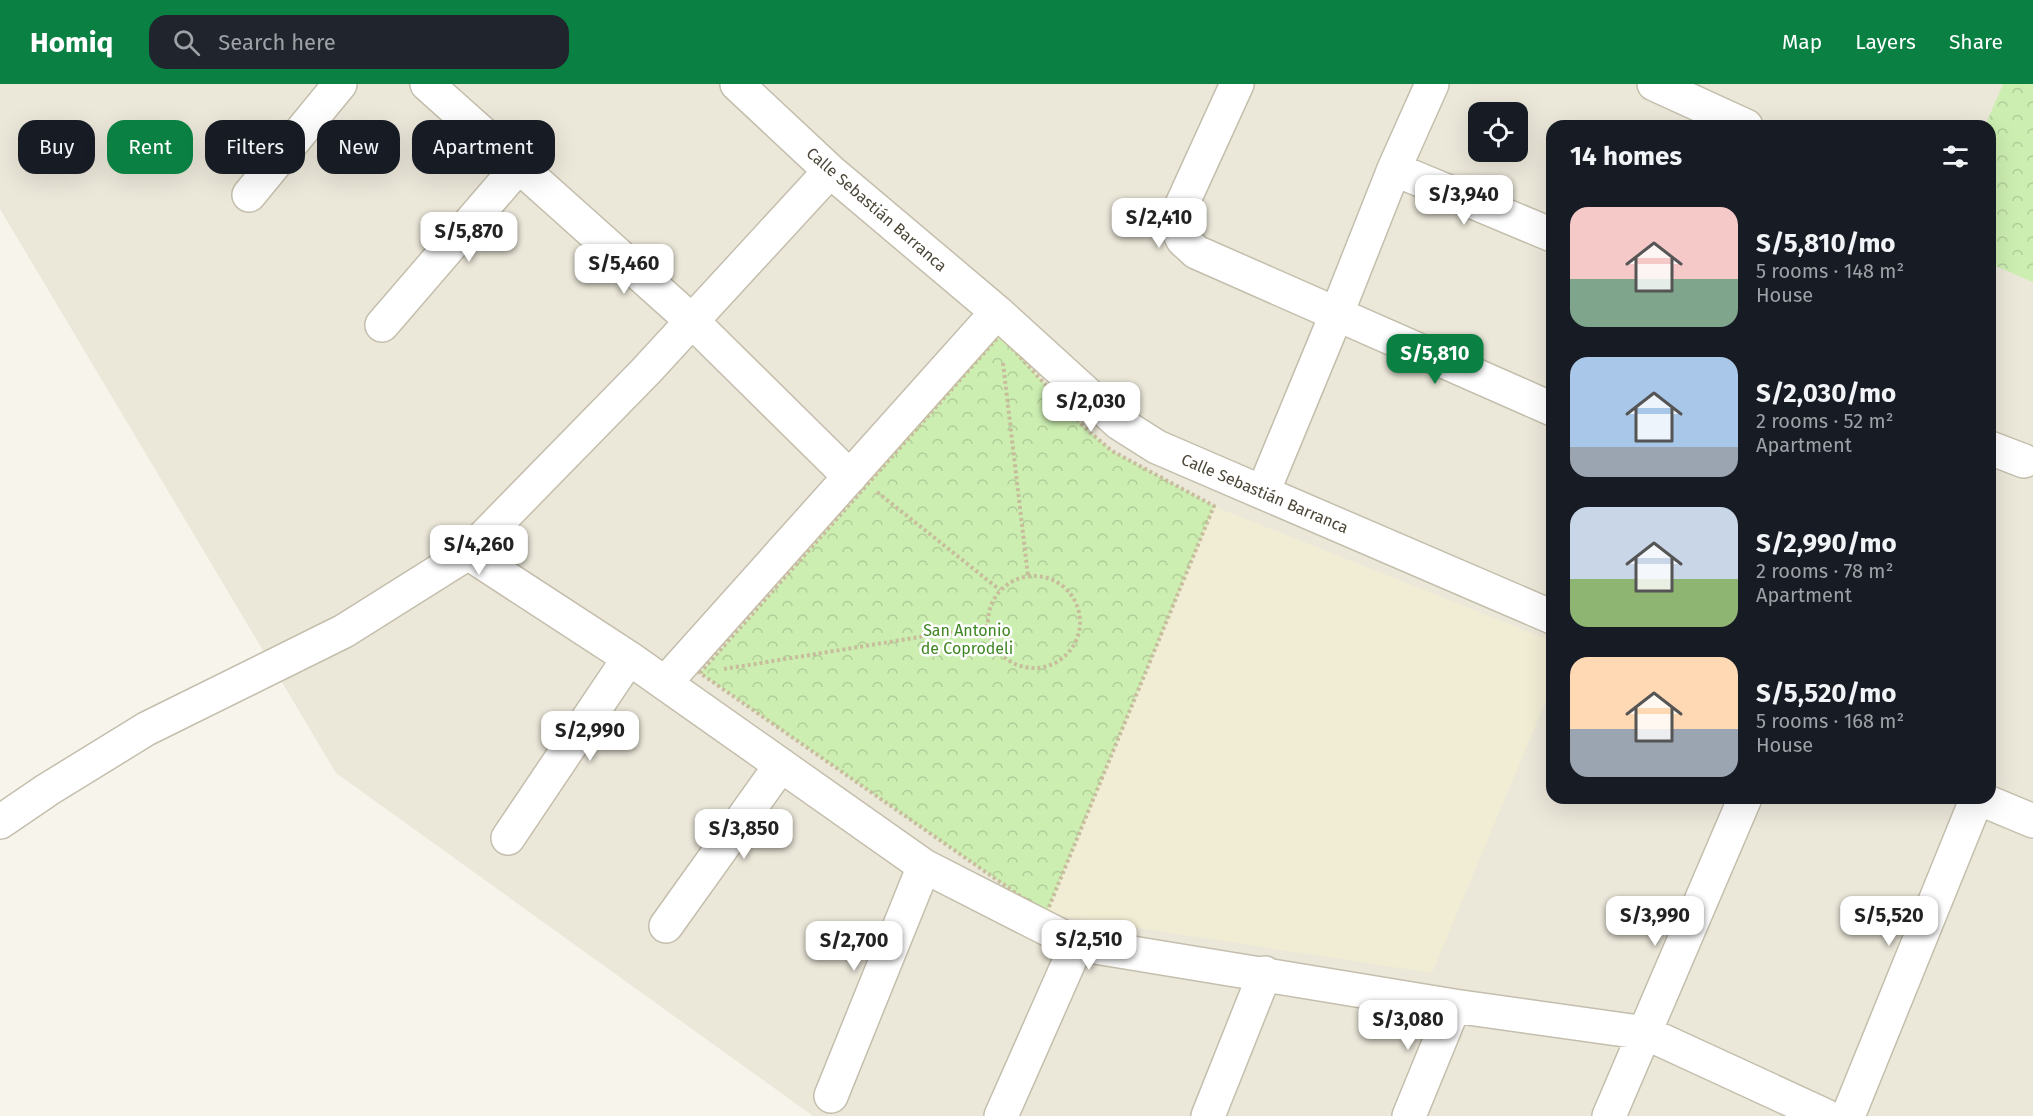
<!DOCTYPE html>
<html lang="en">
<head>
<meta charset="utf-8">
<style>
	body { margin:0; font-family:"Fira Sans",sans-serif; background:#20242c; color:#f1f3f6; height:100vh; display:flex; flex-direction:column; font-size:22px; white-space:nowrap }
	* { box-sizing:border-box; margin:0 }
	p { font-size:20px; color:#9ea1a6 }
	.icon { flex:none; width:33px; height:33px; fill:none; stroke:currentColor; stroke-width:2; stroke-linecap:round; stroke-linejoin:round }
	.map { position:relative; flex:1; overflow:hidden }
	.details { position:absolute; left:1546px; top:36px; width:450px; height:684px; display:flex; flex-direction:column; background:#171b24; border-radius:18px; box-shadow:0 6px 24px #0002 }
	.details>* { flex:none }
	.hud { position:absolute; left:18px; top:36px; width:570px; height:54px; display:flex; gap:12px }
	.tools { position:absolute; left:1468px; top:18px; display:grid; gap:12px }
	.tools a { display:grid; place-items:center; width:60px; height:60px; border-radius:12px; background:#171b24; box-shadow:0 6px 24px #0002; font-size:30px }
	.price { position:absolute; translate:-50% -51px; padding:0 14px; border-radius:12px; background:#fff; color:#222; font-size:20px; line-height:39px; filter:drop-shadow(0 2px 3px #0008) }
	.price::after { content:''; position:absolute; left:50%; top:36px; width:18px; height:14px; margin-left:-9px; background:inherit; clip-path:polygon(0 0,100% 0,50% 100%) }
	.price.current { background:#0b8043; color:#fff }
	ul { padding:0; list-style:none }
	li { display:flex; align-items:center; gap:18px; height:150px; padding:0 24px }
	li span { display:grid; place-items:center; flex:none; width:168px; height:120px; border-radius:18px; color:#555 }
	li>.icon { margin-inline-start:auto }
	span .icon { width:72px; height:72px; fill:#fffc; stroke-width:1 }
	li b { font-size:26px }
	h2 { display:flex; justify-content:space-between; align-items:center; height:72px; padding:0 24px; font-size:26px }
	.pill { padding:0 21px; border-radius:18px; background:#171b24; box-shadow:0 6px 24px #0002; font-size:21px; line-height:54px }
	.pill.current { background:#0b8043; color:#fff }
	header { display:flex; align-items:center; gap:36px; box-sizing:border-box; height:84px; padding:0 30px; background:#0b8043; color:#fff }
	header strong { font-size:28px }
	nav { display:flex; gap:33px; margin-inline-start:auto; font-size:21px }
	.search { width:420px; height:54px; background:#20242c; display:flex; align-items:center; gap:15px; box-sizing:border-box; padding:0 21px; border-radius:18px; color:#9ea1a6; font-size:22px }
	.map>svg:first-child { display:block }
	.residential { fill:#ebe7d9; fill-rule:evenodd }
	.education { fill:#f1ecd4 }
	.park { fill:url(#park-crowns) }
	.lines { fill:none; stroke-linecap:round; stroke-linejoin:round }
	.minor-casing { stroke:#c4beac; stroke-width:36 }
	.path { stroke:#c7bc9c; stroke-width:4; stroke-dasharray:3 3; stroke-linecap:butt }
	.minor { stroke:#fff; stroke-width:33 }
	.labels { text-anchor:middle; stroke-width:5; stroke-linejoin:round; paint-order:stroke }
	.street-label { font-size:16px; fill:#4c4638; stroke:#fff }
	.park-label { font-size:16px; fill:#3f8623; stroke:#fff }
</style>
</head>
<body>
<header>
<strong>Homiq</strong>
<div class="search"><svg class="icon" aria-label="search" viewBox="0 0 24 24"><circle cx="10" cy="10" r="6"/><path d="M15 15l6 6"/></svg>Search here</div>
<nav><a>Map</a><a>Layers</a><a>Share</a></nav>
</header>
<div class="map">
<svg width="2033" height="1032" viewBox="0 0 2033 1032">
	<defs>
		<pattern id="park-crowns" width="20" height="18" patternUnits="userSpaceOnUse" patternTransform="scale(1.5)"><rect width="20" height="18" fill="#cceeb1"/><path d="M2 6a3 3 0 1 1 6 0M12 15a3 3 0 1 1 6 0" fill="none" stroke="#b1cd99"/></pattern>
	</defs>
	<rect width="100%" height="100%" fill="#f7f4eb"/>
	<!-- residential -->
	<path class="residential" d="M 0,0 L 2033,0 L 2033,1032 L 813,1032 L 336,689 L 0,125 ZM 1479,28 L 1518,28 L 1518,68 L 1479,68 ZM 1552,42 L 1990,42 L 1990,714 L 1552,714 Z"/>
	<!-- education -->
	<path class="education" d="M 1214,422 L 1552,557 L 1552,602 L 1432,889 L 1046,830 Z"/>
	<!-- park -->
	<path class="park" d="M 2003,0 L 2033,0 L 2033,198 L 1991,180 L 1990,42 L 1985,42 Z
		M 1000,251 L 1085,344 L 1112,367 L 1214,422 L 1046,830 L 700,589 Z"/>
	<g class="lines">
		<!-- minor casing -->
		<g class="minor-casing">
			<path id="minor" d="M 427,0 L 692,237 L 850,393
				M 737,0 L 830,87 L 997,228 L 1119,339 L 1157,363 L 1552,533
				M 1237,0 L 1174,138 L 1183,156 L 1196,168 L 1552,325
				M 1654,0 L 1746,42
				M 1394,85 L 1552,151
				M 249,111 L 340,0
				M 382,241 L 518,83
				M 1990,364 L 2024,377
				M 1263,408 L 1337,229 L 1394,85 L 1432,0
				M 468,469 L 629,574 L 924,782 L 1077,860 L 1454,922 L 1646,949 L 1826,1032
				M 665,599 L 997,228
				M 1978,714 L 2033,737
				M 0,738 L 47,706 L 146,645 L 344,547 L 468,469 L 646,287 L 830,87
				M 508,754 L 629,574
				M 666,842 L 781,681
				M 831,1012 L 924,782
				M 1001,1032 L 1077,860
				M 1208,1032 L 1265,889
				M 1409,1032 L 1454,922
				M 1609,1032 L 1745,714
				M 1848,1032 L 1977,714"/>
		</g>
		<!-- path -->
		<path class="path" d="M 1000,251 L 1085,344 L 1112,367 L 1214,422 L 1046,830 L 700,589 Z
			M 1003,279 L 1028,492
			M 877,408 L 1000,506
			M988 538a46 46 0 1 1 92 0a46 46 0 1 1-92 0Z
			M 724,585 L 987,542"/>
		<!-- minor -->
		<use href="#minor" class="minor"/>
	</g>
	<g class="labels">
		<!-- street labels -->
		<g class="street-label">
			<text transform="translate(877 125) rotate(41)" y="6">Calle Sebastián Barranca</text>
			<text transform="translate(1265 409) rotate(23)" y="6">Calle Sebastián Barranca</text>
		</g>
		<!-- park labels -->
		<g class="park-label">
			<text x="967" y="552">San Antonio<tspan x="967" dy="18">de Coprodeli</tspan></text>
		</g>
	</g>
</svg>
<div class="tools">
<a><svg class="icon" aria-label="locate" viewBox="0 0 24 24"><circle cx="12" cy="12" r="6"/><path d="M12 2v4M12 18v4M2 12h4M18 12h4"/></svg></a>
</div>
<b class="price" style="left:1464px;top:142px">S/3,940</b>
<b class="price" style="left:1159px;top:165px">S/2,410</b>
<b class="price" style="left:469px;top:179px">S/5,870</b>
<b class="price" style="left:624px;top:211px">S/5,460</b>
<b class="price current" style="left:1435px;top:301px">S/5,810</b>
<b class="price" style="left:1091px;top:349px">S/2,030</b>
<b class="price" style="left:479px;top:492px">S/4,260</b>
<b class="price" style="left:590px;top:678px">S/2,990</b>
<b class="price" style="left:744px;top:776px">S/3,850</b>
<b class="price" style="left:1655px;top:863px">S/3,990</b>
<b class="price" style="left:1889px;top:863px">S/5,520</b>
<b class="price" style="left:1089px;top:887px">S/2,510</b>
<b class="price" style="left:854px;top:888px">S/2,700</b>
<b class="price" style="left:1408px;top:967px">S/3,080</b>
<div class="hud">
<a class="pill">Buy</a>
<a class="pill current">Rent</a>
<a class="pill">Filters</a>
<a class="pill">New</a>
<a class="pill">Apartment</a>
</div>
<section class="details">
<h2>14 homes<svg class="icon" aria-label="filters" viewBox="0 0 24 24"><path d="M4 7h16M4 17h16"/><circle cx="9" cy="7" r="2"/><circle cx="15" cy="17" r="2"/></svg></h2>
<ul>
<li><span style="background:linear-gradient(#f6c9c9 60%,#7fa58c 0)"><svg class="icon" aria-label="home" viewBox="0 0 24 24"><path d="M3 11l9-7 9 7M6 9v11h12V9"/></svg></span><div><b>S/5,810/mo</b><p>5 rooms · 148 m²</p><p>House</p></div></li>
<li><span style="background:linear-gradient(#a9c7e8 75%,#9aa5b1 0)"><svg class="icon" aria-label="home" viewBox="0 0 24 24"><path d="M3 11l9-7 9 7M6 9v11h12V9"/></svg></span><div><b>S/2,030/mo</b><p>2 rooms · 52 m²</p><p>Apartment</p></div></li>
<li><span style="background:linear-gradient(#c9d6e8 60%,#8fb573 0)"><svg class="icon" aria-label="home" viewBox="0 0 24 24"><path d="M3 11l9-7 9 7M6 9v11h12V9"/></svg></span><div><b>S/2,990/mo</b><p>2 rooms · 78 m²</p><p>Apartment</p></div></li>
<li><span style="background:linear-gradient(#ffd9b3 60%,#9aa5b1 0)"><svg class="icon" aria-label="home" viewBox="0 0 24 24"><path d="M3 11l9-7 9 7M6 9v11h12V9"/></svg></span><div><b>S/5,520/mo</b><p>5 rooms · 168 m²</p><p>House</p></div></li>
</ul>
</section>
</div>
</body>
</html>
